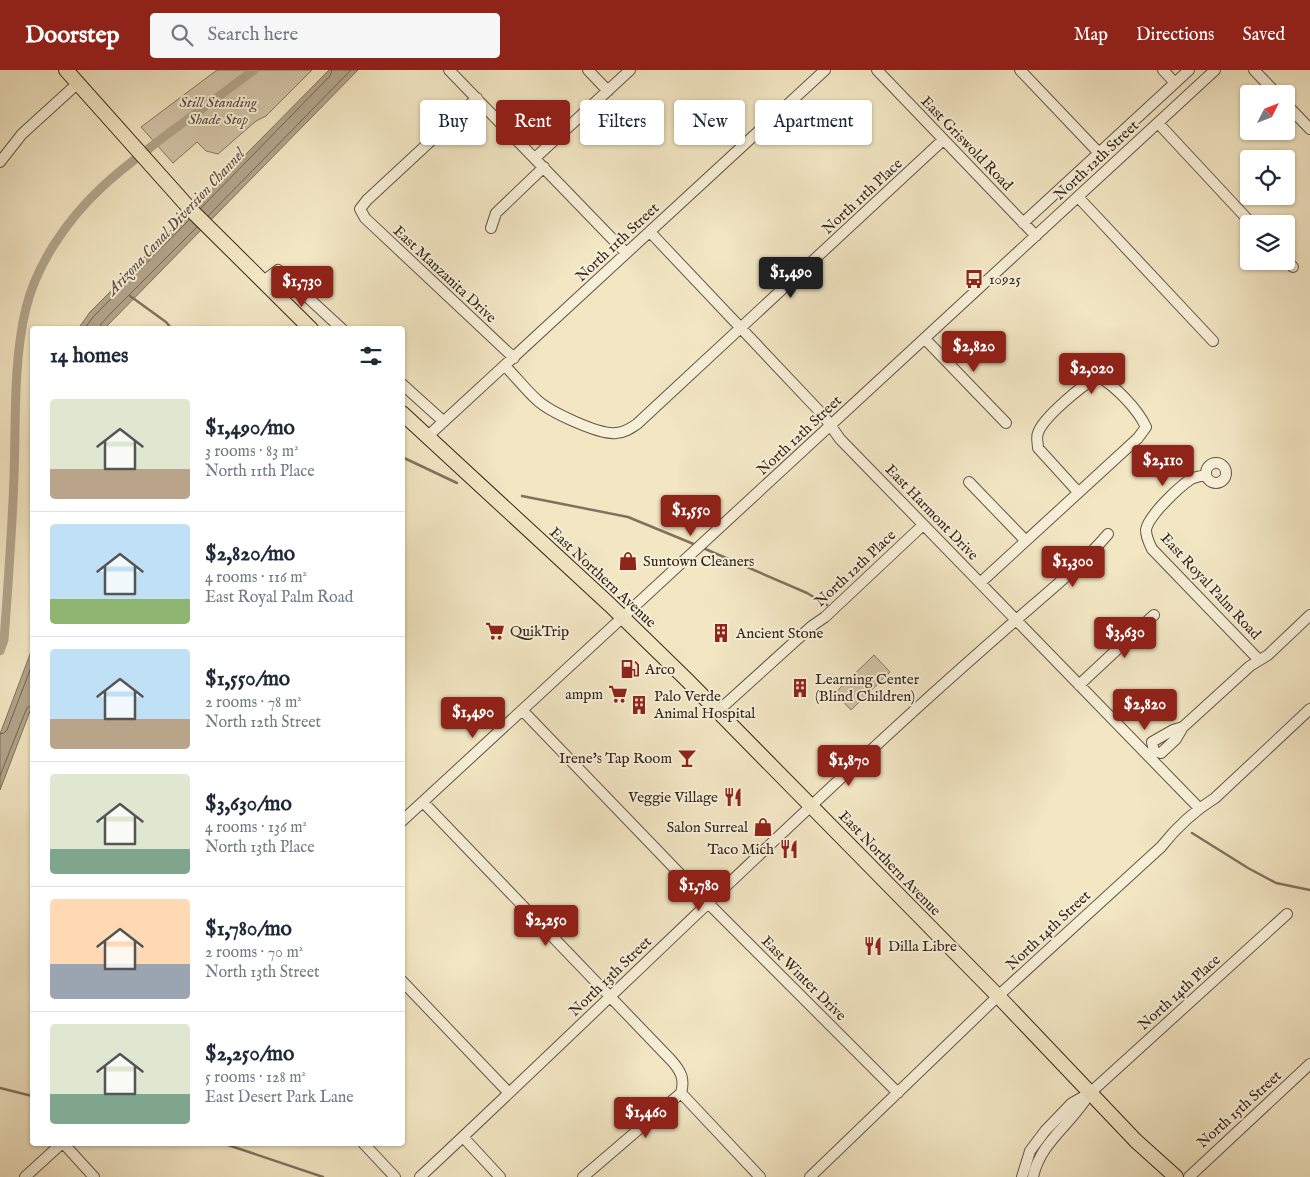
<!DOCTYPE html>
<html lang="en">
<head>
<meta charset="utf-8">
<style>
	body { margin:0; font-family:"IM FELL English",serif; background:#f6f6f7; color:#1f2937; height:100vh; display:flex; flex-direction:column; font-size:19px; white-space:nowrap }
	* { box-sizing:border-box; margin:0 }
	p { font-size:16px; color:#747a83 }
	.icon { flex:none; width:28px; height:28px; fill:none; stroke:currentColor; stroke-width:2; stroke-linecap:round; stroke-linejoin:round }
	.map { position:relative; flex:1; overflow:hidden }
	.sheet { position:absolute; left:30px; top:256px; width:375px; height:820px; display:flex; flex-direction:column; background:#fff; border-radius:5px; box-shadow:0 1px 4px #0004 }
	.sheet>* { flex:none }
	.guide { position:absolute; left:420px; top:30px; width:475px; height:45px; display:flex; gap:10px }
	.needle { width:32px; rotate:48deg }
	.buttons { position:absolute; left:1240px; top:15px; display:grid; gap:10px }
	.buttons a { display:grid; place-items:center; width:55px; height:55px; border-radius:5px; background:#fff; box-shadow:0 1px 4px #0004; font-size:25px }
	.price { position:absolute; translate:-50% -42px; padding:0 11px; border-radius:5px; background:#8f2418; color:#fff; font-size:16px; line-height:32px; filter:drop-shadow(0 1px 2px #0008) }
	.price::after { content:''; position:absolute; left:50%; top:30px; width:15px; height:11px; margin-left:-8px; background:inherit; clip-path:polygon(0 0,100% 0,50% 100%) }
	.price.on { background:#222; color:#fff }
	ul { padding:0; list-style:none }
	li { display:flex; align-items:center; gap:15px; height:125px; padding:0 20px }
	li+li { border-top:1px solid #e0e1e3 }
	li span { display:grid; place-items:center; flex:none; width:140px; height:100px; border-radius:5px; color:#555 }
	li>.icon { margin-inline-start:auto }
	span .icon { width:60px; height:60px; fill:#fffc; stroke-width:1 }
	li b { font-size:21px }
	h2 { display:flex; justify-content:space-between; align-items:center; height:60px; padding:0 20px; font-size:21px }
	.pill { padding:0 18px; border-radius:5px; background:#fff; box-shadow:0 1px 4px #0004; font-size:18px; line-height:45px }
	.pill.on { background:#8f2418; color:#fff }
	header { display:flex; align-items:center; gap:30px; box-sizing:border-box; height:70px; padding:0 25px; background:#8f2418; color:#fff }
	header strong { font-size:24px }
	nav { display:flex; gap:28px; margin-inline-start:auto; font-size:18px }
	.search { width:350px; height:45px; background:#f6f6f7; display:flex; align-items:center; gap:12px; box-sizing:border-box; padding:0 18px; border-radius:5px; color:#747a83; font-size:19px }
	.map>svg:first-child { display:block }
	.green { fill:#d2c5a7; stroke:#847662 }
	.water { fill:#b2a58b; stroke:#80725f }
	.lines { fill:none; stroke-linecap:round; stroke-linejoin:round }
	.shore { stroke:#746654; stroke-width:1 }
	.stream { stroke:#80725f; stroke-width:2.5 }
	.canal { stroke:#b2a58b; stroke-width:9 }
	.minor-casing { stroke:#655646; stroke-width:12 }
	.major-casing { stroke:#36261d; stroke-width:16 }
	.minor { stroke:#f7efd8; stroke-width:10 }
	.major { stroke:#f2e6c3; stroke-width:14 }
	.labels { text-anchor:middle; stroke-width:4; stroke-linejoin:round; paint-order:stroke }
	.park-label { font-size:15px; font-style:italic; fill:#5d4e40; stroke:#f7efd8 }
	.street-label { font-size:15px; fill:#36261d; stroke:#f7efd8 }
	.poi-label { font-size:15px; fill:#36261d; stroke:#f7efd8; text-anchor:start }
	.water-label { font-size:16px; font-style:italic; fill:#615244; stroke:#f7efd8 }
</style>
</head>
<body>
<header>
<strong>Doorstep</strong>
<div class="search"><svg class="icon" aria-label="search" viewBox="0 0 24 24"><circle cx="10" cy="10" r="6"/><path d="M15 15l6 6"/></svg>Search here</div>
<nav><a>Map</a><a>Directions</a><a>Saved</a></nav>
</header>
<div class="map">
<svg width="1310" height="1107" viewBox="0 0 1310 1107">
	<rect width="100%" height="100%" fill="#f2e6c3"/>
	<filter id="stains"><feTurbulence type="fractalNoise" baseFrequency=".004" numOctaves="4"/><feColorMatrix values="0 0 0 0 .2 0 0 0 0 .09 0 0 0 0 .02 0 0 0 .5 -.17"/></filter>
	<radialGradient id="worn" r=".72"><stop offset=".6" stop-color="#630" stop-opacity="0"/><stop offset="1" stop-color="#630" stop-opacity=".3"/></radialGradient>
	<!-- green -->
	<path class="green" d="M 217,0 L 312,0 L 266,46 L 256,51 L 218,84 L 206,81 L 197,72 L 173,93 L 141,57 Z
		M 874,585 L 890,602 L 851,640 L 835,623 Z"/>
	<!-- water -->
	<path class="water" d="M 329,0 L 358,0 L 104,259 L 78,259 L 90,242 L 105,227 Z
		M 32,579 L 32,636 L 0,720 L 0,664 Z"/>
	<g class="lines">
		<!-- shore -->
		<path class="shore" d="M 201,138 L 330,6 L 332,0
			M 208,146 L 351,0
			M 84,259 L 94,246 L 189,150
			M 100,259 L 101,254 L 113,241 L 197,157
			M 0,664 L 4,663 L 7,660 L 32,595
			M 0,706 L 26,640 L 28,637 L 32,636"/>
		<!-- stream -->
		<path class="stream" d="M 130,226 L 166,252 L 172,259
			M 402,387 L 457,413
			M 522,426 L 628,447 L 696,475
			M 703,478 L 807,523 L 827,535
			M 1192,763 L 1248,798 L 1276,813 L 1310,820
			M 0,1018 L 32,1026
			M 225,1074 L 323,1107"/>
		<!-- canal -->
		<path class="canal" d="M 0,581 L 4,570 C 8,516 12,462 14,407 C 16,353 13,291 26,238 C 37,193 68,149 101,118 C 122,98 146,81 169,63 C 198,42 226,21 254,0"/>
		<!-- minor casing -->
		<g class="minor-casing">
			<path id="minor" d="M 449,0 L 626,183
				M 588,0 L 608,21
				M 877,0 L 1036,166
				M 1020,0 L 1099,83
				M 1163,0 L 1175,13
				M 1254,0 L 1277,24
				M 477,28 L 367,130 L 360,139 L 365,148 L 514,288
				M 1286,34 L 1310,59
				M 1158,53 L 1252,154
				M 535,88 L 630,0
				M 0,92 L 22,64 L 78,13
				M 1078,127 L 1213,271
				M 1023,153 L 1189,0
				M 491,158 L 496,143 L 544,97
				M 650,162 L 823,345 L 840,369 L 1199,738
				M 1286,190 L 1293,197
				M 262,212 L 278,200 L 342,259
				M 925,269 L 1006,353
				M 505,296 C 516,307 526,320 537,330 C 550,342 599,365 616,363 C 624,363 631,358 637,354 L 943,70
				M 402,314 L 443,351
				M 428,366 L 825,0
				M1206 403a10 10 0 1 1 20 0a10 10 0 1 1-20 0Z
				M 1206,405 C 1201,406 1195,407 1191,409 C 1179,417 1148,446 1146,460 C 1146,466 1149,473 1152,479 L 1259,590
				M 969,412 L 1025,470
				M 980,513 L 1138,368 L 1146,357 C 1137,338 1115,316 1098,306 C 1083,315 1043,347 1038,363 C 1036,367 1038,374 1038,378 L 1078,422
				M 1079,615 L 1154,545
				M 522,640 L 708,833 L 898,1023
				M 718,641 L 812,556 L 825,547 L 923,455
				M 1154,681 L 1161,683 L 1176,669 L 1183,657 L 1250,596 L 1268,585 L 1310,545
				M 1154,681 L 1152,672 L 1173,660 L 1183,657
				M 423,732 L 671,990 C 681,1001 685,1009 681,1023 L 583,1107
				M 402,751 L 1215,0
				M 402,911 L 509,1023
				M 681,1023 L 760,1107
				M 463,1067 L 500,1107
				M 64,1074 L 94,1107
				M 364,1074 L 395,1107
				M 25,1107 L 61,1074
				M 420,1107 C 570,967 716,823 867,684 C 913,641 960,599 1008,557 C 1042,527 1078,499 1108,464
				M 810,1107 L 998,926 L 1161,777 C 1176,758 1194,741 1215,728 L 1310,639
				M 1022,1107 L 1030,1081 L 1045,1061 L 1072,1033 L 1090,1023 L 1287,844
				M 1033,1107 C 1040,1072 1072,1054 1089,1024
				M 1189,1107 L 1310,994"/>
		</g>
		<!-- major casing -->
		<g class="major-casing">
			<path id="major" d="M 66,0 L 191,140 L 311,259
				M 402,343 L 610,535 L 687,610 L 998,926 L 1136,1071 L 1176,1107"/>
		</g>
		<!-- minor -->
		<use href="#minor" class="minor"/>
		<!-- major -->
		<use href="#major" class="major"/>
	</g>
	<!-- icons -->
	<defs>
		<g id="bus-bare" transform="scale(1.5)"><path d="M-5-6H5V4H4V6H2V4H-2V6H-4V4H-5ZM-3.5-4V0h7V-4ZM-3.5 1.2v1.5H-2V1.2ZM2 1.2v1.5H3.5V1.2Z" fill="#8f2418" stroke="#f7efd8" stroke-width="2.5" paint-order="stroke"/></g>
		<g id="shop-bare" transform="scale(1.5)"><path d="M-5-2.5h2.3a2.7 3.5 0 0 1 5.4 0H5L5.5 6h-11ZM-1.5-2.5h3a1.5 2.3 0 0 0-3 0Z" fill="#8f2418" stroke="#f7efd8" stroke-width="2.5" paint-order="stroke"/></g>
		<g id="supermarket-bare" transform="scale(1.5)"><path d="M-6-5.5h2.5l.6 2H6L4.5 2H-2.5L-4.4-4H-6ZM-1.5 3.2a1.3 1.3 0 1 0 .1 0ZM3 3.2a1.3 1.3 0 1 0 .1 0Z" fill="#8f2418" stroke="#f7efd8" stroke-width="2.5" paint-order="stroke"/></g>
		<g id="building-bare" transform="scale(1.5)"><path d="M-4-6H4V6H1V3H-1V6H-4ZM-2.5-4.3h1.7v1.8h-1.7ZM.8-4.3h1.7v1.8H.8ZM-2.5-1h1.7V.8h-1.7ZM.8-1h1.7V.8H.8Z" fill="#8f2418" stroke="#f7efd8" stroke-width="2.5" paint-order="stroke"/></g>
		<g id="fuel-bare" transform="scale(1.5)"><path d="M-5.5-6h7V0h2V4h1.3V-2.5L3-4.5l.8-.8L6-3V5H2.5V1h-1V6h-7ZM-4.2-4.7v3.2H.2V-4.7Z" fill="#8f2418" stroke="#f7efd8" stroke-width="2.5" paint-order="stroke"/></g>
		<g id="bar-bare" transform="scale(1.5)"><path d="M-6-5H6L.8 .8V4.5H3.5V6h-7V4.5H-.8V.8Z" fill="#8f2418" stroke="#f7efd8" stroke-width="2.5" paint-order="stroke"/></g>
		<g id="restaurant-bare" transform="scale(1.5)"><path d="M-5-6h1v4h1v-4h1v4h1v-4h1v5L-1.5 .5V6h-2V.5L-5-1ZM5-6V6H3V1.5H1.5Q1.5-4 5-6Z" fill="#8f2418" stroke="#f7efd8" stroke-width="2.5" paint-order="stroke"/></g>
	</defs>
	<g fill-rule="evenodd">
		<use href="#bus-bare" x="974" y="209"/>
		<use href="#shop-bare" x="628" y="491"/>
		<use href="#supermarket-bare" x="495" y="561"/>
		<use href="#building-bare" x="721" y="563"/>
		<use href="#fuel-bare" x="630" y="599"/>
		<use href="#building-bare" x="800" y="618"/>
		<use href="#supermarket-bare" x="618" y="624"/>
		<use href="#building-bare" x="639" y="635"/>
		<use href="#bar-bare" x="687" y="688"/>
		<use href="#restaurant-bare" x="733" y="727"/>
		<use href="#shop-bare" x="763" y="757"/>
		<use href="#restaurant-bare" x="789" y="779"/>
		<use href="#restaurant-bare" x="873" y="876"/>
	</g>
	<g class="labels">
		<!-- park labels -->
		<g class="park-label">
			<text x="218" y="37">Still Standing<tspan x="218" dy="17">Shade Stop</tspan></text>
		</g>
		<!-- street labels -->
		<g class="street-label">
			<text transform="translate(967 73) rotate(46)" y="5">East Griswold Road</text>
			<text transform="translate(1096 90) rotate(-43)" y="5">North 12th Street</text>
			<text transform="translate(862 126) rotate(-43)" y="5">North 11th Place</text>
			<text transform="translate(617 172) rotate(-43)" y="5">North 11th Street</text>
			<text transform="translate(445 204) rotate(43)" y="5">East Manzanita Drive</text>
			<text transform="translate(799 365) rotate(-43)" y="5">North 12th Street</text>
			<text transform="translate(932 442) rotate(46)" y="5">East Harmont Drive</text>
			<text transform="translate(855 498) rotate(-43)" y="5">North 12th Place</text>
			<text transform="translate(603 507) rotate(43)" y="5">East Northern Avenue</text>
			<text transform="translate(1211 516) rotate(47)" y="5">East Royal Palm Road</text>
			<text transform="translate(890 793) rotate(46)" y="5">East Northern Avenue</text>
			<text transform="translate(1048 860) rotate(-43)" y="5">North 14th Street</text>
			<text transform="translate(610 906) rotate(-44)" y="5">North 13th Street</text>
			<text transform="translate(804 908) rotate(45)" y="5">East Winter Drive</text>
			<text transform="translate(1179 922) rotate(-42)" y="5">North 14th Place</text>
			<text transform="translate(1239 1039) rotate(-42)" y="5">North 15th Street</text>
		</g>
		<!-- poi labels -->
		<g class="poi-label">
			<text x="989" y="214">10925</text>
			<text x="643" y="496">Suntown Cleaners</text>
			<text x="510" y="566">QuikTrip</text>
			<text x="736" y="568">Ancient Stone</text>
			<text x="645" y="604">Arco</text>
			<text x="815" y="614">Learning Center<tspan x="815" dy="17">(Blind Children)</tspan></text>
			<text x="603" y="629" text-anchor="end">ampm</text>
			<text x="654" y="631">Palo Verde<tspan x="654" dy="17">Animal Hospital</tspan></text>
			<text x="672" y="693" text-anchor="end">Irene's Tap Room</text>
			<text x="718" y="732" text-anchor="end">Veggie Village</text>
			<text x="748" y="762" text-anchor="end">Salon Surreal</text>
			<text x="774" y="784" text-anchor="end">Taco Mich</text>
			<text x="888" y="881">Dilla Libre</text>
		</g>
		<!-- water labels -->
		<g class="water-label">
			<text transform="translate(175 151) rotate(-47)" y="6">Arizona Canal Diversion Channel</text>
		</g>
	</g>
	<rect width="100%" height="100%" filter="url(#stains)"/>
	<rect width="100%" height="100%" fill="url(#worn)"/>
</svg>
<div class="buttons">
<a><svg class="needle" viewBox="-14 -14 28 28"><path d="M0-13l5 13h-10z" fill="#e53935"/><path d="M0 13l5-13h-10z" fill="#747a83"/></svg></a>
<a><svg class="icon" aria-label="locate" viewBox="0 0 24 24"><circle cx="12" cy="12" r="6"/><path d="M12 2v4M12 18v4M2 12h4M18 12h4"/></svg></a>
<a><svg class="icon" aria-label="layers" viewBox="0 0 24 24"><path d="M12 4l9 5-9 5-9-5zM3 14l9 5 9-5"/></svg></a>
</div>
<b class="price on" style="left:791px;top:229px">$1,490</b>
<b class="price" style="left:302px;top:238px">$1,730</b>
<b class="price" style="left:974px;top:303px">$2,820</b>
<b class="price" style="left:1092px;top:325px">$2,020</b>
<b class="price" style="left:1163px;top:417px">$2,110</b>
<b class="price" style="left:691px;top:467px">$1,550</b>
<b class="price" style="left:1073px;top:518px">$1,300</b>
<b class="price" style="left:1125px;top:589px">$3,630</b>
<b class="price" style="left:1145px;top:661px">$2,820</b>
<b class="price" style="left:473px;top:669px">$1,490</b>
<b class="price" style="left:849px;top:717px">$1,870</b>
<b class="price" style="left:699px;top:842px">$1,780</b>
<b class="price" style="left:546px;top:877px">$2,250</b>
<b class="price" style="left:646px;top:1069px">$1,460</b>
<div class="guide">
<a class="pill">Buy</a>
<a class="pill on">Rent</a>
<a class="pill">Filters</a>
<a class="pill">New</a>
<a class="pill">Apartment</a>
</div>
<section class="sheet">
<h2>14 homes<svg class="icon" aria-label="filters" viewBox="0 0 24 24"><path d="M4 7h16M4 17h16"/><circle cx="9" cy="7" r="2"/><circle cx="15" cy="17" r="2"/></svg></h2>
<ul>
<li><span style="background:linear-gradient(#dfe7d0 70%,#b9a48a 0)"><svg class="icon" aria-label="home" viewBox="0 0 24 24"><path d="M3 11l9-7 9 7M6 9v11h12V9"/></svg></span><div><b>$1,490/mo</b><p>3 rooms · 83 m²</p><p>North 11th Place</p></div></li>
<li><span style="background:linear-gradient(#bfe0f5 75%,#8fb573 0)"><svg class="icon" aria-label="home" viewBox="0 0 24 24"><path d="M3 11l9-7 9 7M6 9v11h12V9"/></svg></span><div><b>$2,820/mo</b><p>4 rooms · 116 m²</p><p>East Royal Palm Road</p></div></li>
<li><span style="background:linear-gradient(#bfe0f5 70%,#b9a48a 0)"><svg class="icon" aria-label="home" viewBox="0 0 24 24"><path d="M3 11l9-7 9 7M6 9v11h12V9"/></svg></span><div><b>$1,550/mo</b><p>2 rooms · 78 m²</p><p>North 12th Street</p></div></li>
<li><span style="background:linear-gradient(#dfe7d0 75%,#7fa58c 0)"><svg class="icon" aria-label="home" viewBox="0 0 24 24"><path d="M3 11l9-7 9 7M6 9v11h12V9"/></svg></span><div><b>$3,630/mo</b><p>4 rooms · 136 m²</p><p>North 13th Place</p></div></li>
<li><span style="background:linear-gradient(#ffd9b3 65%,#9aa5b1 0)"><svg class="icon" aria-label="home" viewBox="0 0 24 24"><path d="M3 11l9-7 9 7M6 9v11h12V9"/></svg></span><div><b>$1,780/mo</b><p>2 rooms · 70 m²</p><p>North 13th Street</p></div></li>
<li><span style="background:linear-gradient(#dfe7d0 70%,#7fa58c 0)"><svg class="icon" aria-label="home" viewBox="0 0 24 24"><path d="M3 11l9-7 9 7M6 9v11h12V9"/></svg></span><div><b>$2,250/mo</b><p>5 rooms · 128 m²</p><p>East Desert Park Lane</p></div></li>
</ul>
</section>
</div>
</body>
</html>
